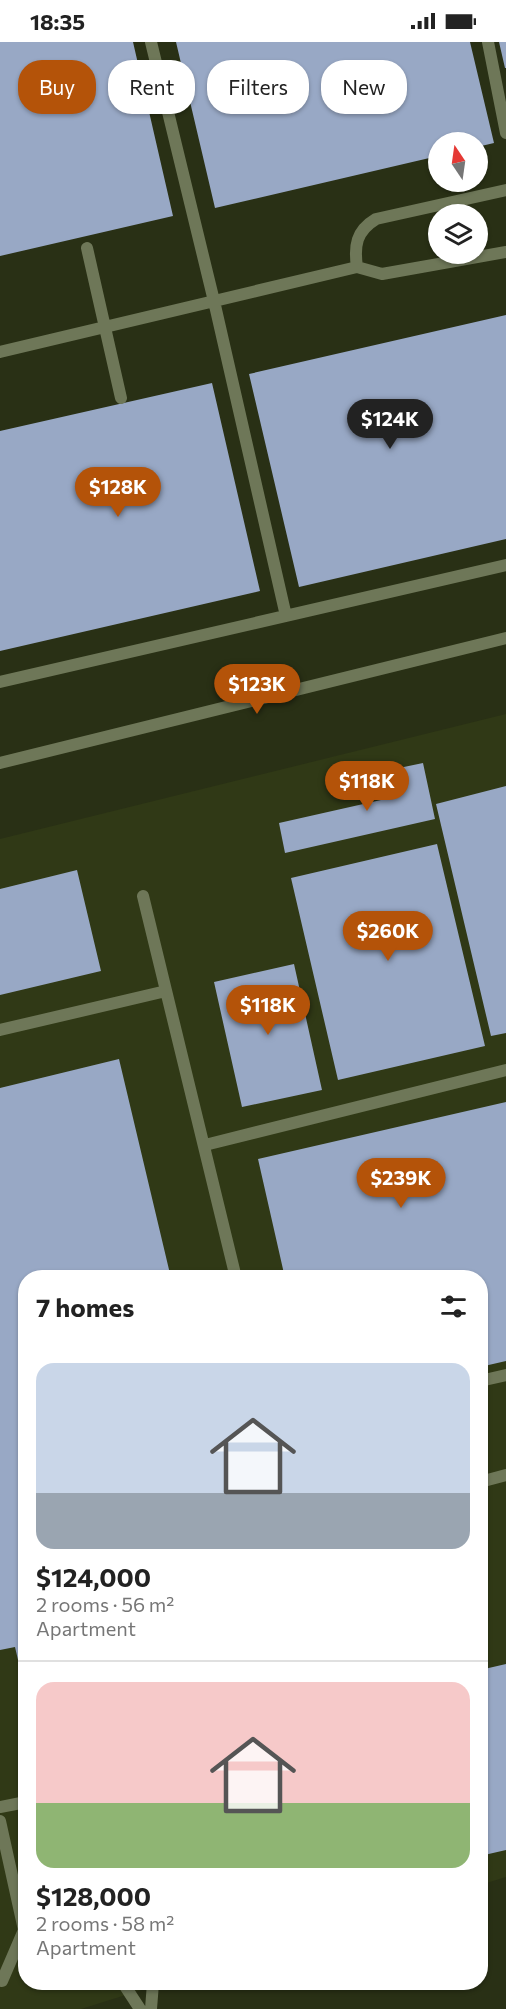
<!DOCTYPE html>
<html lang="en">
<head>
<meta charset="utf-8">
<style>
	body { margin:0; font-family:Commissioner,sans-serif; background:#f6f6f6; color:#222; height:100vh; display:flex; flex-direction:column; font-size:22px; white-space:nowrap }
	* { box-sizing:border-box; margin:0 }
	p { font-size:20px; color:#767676 }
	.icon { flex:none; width:33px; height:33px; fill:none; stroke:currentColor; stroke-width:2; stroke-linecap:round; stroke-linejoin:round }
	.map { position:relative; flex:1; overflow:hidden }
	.panel { position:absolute; left:18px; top:1228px; width:470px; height:720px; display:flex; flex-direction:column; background:#fff; border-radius:24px; box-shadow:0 2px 4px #0004 }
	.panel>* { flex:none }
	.top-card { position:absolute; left:18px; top:18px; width:471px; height:54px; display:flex; gap:12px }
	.needle { width:39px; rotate:347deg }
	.buttons { position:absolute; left:428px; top:90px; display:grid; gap:12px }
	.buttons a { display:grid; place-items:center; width:60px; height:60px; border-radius:50%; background:#fff; box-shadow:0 2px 4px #0004; font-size:30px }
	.price { position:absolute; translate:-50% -51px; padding:0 14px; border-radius:21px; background:#b45309; color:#fff; font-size:20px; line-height:39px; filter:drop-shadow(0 2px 3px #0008) }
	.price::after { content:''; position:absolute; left:50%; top:36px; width:18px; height:14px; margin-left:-9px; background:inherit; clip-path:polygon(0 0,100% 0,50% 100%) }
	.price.on { background:#222; color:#fff }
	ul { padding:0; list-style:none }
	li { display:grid; align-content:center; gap:12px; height:318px; padding:0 18px }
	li+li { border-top:2px solid #e0e0e0 }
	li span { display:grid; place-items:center; height:186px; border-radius:18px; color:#555 }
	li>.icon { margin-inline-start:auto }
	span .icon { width:108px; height:108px; fill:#fffc; stroke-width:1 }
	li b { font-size:26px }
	h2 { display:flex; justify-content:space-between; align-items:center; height:72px; padding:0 18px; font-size:26px }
	.tag { padding:0 21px; border-radius:24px; background:#fff; box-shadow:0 2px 4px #0004; font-size:21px; line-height:54px }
	.tag.on { background:#b45309; color:#fff }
	.status { display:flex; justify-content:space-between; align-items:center; height:42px; padding:0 30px; background:#fff; direction:ltr }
	.status svg { height:16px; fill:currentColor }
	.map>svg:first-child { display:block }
	.built { fill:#303916 }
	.building { fill:#98a8c5 }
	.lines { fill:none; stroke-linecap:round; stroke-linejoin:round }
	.service { stroke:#6e7758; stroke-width:12 }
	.minor { stroke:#6e7758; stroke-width:12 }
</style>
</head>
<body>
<div class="status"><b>18:35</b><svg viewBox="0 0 49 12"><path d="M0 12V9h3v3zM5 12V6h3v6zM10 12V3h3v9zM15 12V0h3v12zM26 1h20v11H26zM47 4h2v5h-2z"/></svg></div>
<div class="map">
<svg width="506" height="1967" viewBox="0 0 506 1967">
	<rect width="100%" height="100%" fill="#293015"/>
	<!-- built -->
	<path class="built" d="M 506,672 L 506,1835 L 480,1843 L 480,1236 L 26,1236 L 26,1941 L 164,1941 L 81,1967 L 0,1967 L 0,797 Z"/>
	<!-- building -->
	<path class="building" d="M 0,0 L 133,0 L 173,174 L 0,214 Z
		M 176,0 L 470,0 L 494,101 L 477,105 L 477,100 L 438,100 L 438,114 L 215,166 Z
		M 499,0 L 506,0 L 506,26 L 505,26 Z
		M 506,273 L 506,497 L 299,545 L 249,332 Z
		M 212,341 L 260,549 L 0,609 L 0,389 Z
		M 423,721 L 435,777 L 285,811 L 279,781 L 381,758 L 375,731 Z
		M 506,744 L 506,991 L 491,994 L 436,762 Z
		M 437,802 L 485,1004 L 338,1038 L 291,836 Z
		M 77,828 L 101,929 L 0,953 L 0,847 Z
		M 294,922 L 322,1048 L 242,1065 L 214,940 Z
		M 119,1017 L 171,1236 L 26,1236 L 26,1635 L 22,1635 L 15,1605 L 0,1608 L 0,1046 Z
		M 506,1060 L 506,1319 L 480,1325 L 480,1236 L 285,1236 L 258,1117 Z
		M 506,1622 L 506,1808 L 480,1814 L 480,1628 Z"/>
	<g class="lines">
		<!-- service -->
		<path class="service" d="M 151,0 L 214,259 L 286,574
			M 488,0 L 506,91
			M 87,206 L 121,356
			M 357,225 C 354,204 356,189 376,177 L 506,148
			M 0,310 L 357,225 L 382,232 L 506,210
			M 0,640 L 506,523
			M 143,854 L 236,1236
			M 0,988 L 166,949
			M 205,1103 L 506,1028
			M 480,1339 L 506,1333
			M 480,1440 L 506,1433
			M 0,1765 L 26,1760
			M 0,1779 L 24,1888 L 2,1939
			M 123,1941 L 140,1967
			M 151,1967 L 153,1941"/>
		<!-- minor -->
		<path class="minor" d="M 0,721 L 506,596"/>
	</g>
</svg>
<div class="buttons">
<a><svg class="needle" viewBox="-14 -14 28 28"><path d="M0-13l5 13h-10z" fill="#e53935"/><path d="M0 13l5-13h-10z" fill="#767676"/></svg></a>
<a><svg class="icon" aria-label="layers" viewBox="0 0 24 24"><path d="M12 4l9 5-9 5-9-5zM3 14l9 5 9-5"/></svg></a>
</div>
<b class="price on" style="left:390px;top:408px">$124K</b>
<b class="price" style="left:118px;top:476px">$128K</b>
<b class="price" style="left:257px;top:673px">$123K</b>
<b class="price" style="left:367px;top:770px">$118K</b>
<b class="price" style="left:388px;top:920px">$260K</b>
<b class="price" style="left:268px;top:994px">$118K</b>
<b class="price" style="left:401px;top:1167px">$239K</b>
<div class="top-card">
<a class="tag on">Buy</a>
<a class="tag">Rent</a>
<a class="tag">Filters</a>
<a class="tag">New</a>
</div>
<section class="panel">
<h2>7 homes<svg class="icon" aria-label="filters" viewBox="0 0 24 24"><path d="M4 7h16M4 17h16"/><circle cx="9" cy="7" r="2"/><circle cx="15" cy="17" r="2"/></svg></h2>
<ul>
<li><span style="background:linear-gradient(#c9d6e8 70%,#9aa5b1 0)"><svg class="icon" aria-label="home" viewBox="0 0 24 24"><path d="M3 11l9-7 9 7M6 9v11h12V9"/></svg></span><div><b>$124,000</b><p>2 rooms · 56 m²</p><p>Apartment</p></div></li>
<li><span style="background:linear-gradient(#f6c9c9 65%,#8fb573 0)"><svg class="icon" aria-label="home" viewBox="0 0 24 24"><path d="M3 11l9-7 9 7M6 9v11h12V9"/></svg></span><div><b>$128,000</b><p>2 rooms · 58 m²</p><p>Apartment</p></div></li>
</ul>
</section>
</div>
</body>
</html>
